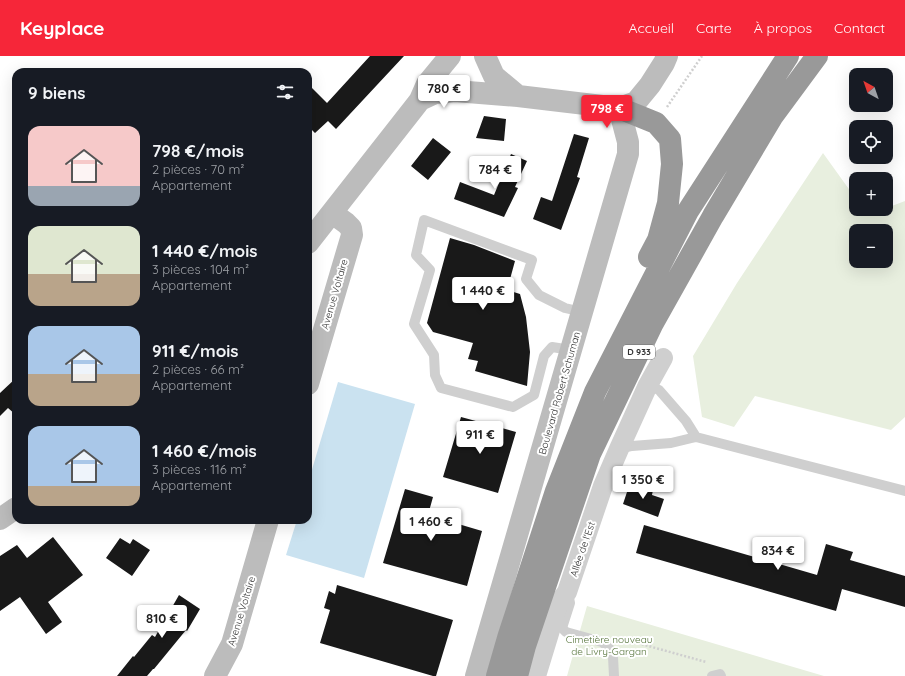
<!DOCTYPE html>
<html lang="fr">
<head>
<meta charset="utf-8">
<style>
	body { margin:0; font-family:Quicksand,sans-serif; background:#20242c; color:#f1f3f6; height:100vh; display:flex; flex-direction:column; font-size:15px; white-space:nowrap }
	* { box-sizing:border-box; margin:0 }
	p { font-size:13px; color:#9ea1a6 }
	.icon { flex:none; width:22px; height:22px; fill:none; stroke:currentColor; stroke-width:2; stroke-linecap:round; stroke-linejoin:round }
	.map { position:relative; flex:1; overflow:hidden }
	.side { position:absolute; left:12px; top:12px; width:300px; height:456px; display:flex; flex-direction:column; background:#171b24; border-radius:12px; box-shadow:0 4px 16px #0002 }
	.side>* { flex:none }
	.needle { width:26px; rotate:320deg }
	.fabs { position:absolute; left:849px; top:12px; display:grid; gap:8px }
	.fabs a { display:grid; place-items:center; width:44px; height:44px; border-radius:8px; background:#171b24; box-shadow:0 4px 16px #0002; font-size:20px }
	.price { position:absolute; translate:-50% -34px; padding:0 9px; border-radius:4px; background:#fff; color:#222; font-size:13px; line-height:26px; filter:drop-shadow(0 1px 2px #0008) }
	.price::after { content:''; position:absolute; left:50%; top:24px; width:12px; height:9px; margin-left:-6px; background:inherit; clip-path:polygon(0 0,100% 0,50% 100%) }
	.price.on { background:#f62639; color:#fff }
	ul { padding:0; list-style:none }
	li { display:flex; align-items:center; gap:12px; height:100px; padding:0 16px }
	li span { display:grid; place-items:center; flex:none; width:112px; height:80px; border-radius:12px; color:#555 }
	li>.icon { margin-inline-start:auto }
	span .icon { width:48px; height:48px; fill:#fffc; stroke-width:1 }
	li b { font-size:17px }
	h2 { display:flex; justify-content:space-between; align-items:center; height:48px; padding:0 16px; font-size:17px }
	header { display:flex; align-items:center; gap:24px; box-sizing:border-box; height:56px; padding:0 20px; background:#f62639; color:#fff }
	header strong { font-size:19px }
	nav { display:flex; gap:22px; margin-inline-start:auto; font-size:14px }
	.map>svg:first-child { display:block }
	.green { fill:#e8efdf; fill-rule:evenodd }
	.water { fill:#cae2f0 }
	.building { fill:#191919 }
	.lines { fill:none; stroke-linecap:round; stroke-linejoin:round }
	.path { stroke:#cfcfcf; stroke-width:2.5; stroke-dasharray:2 2; stroke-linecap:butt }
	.lane { stroke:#cfcfcf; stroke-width:10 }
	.street { stroke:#cfcfcf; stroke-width:20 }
	.secondary { stroke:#bcbcbc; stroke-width:22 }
	.highway { stroke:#999; stroke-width:22 }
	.labels { text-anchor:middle; stroke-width:4; stroke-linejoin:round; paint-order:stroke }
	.shield { fill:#fff; stroke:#707070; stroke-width:1 }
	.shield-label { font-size:9px; font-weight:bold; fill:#323232 }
	.street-label { font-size:10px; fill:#323232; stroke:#fff }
	.park-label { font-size:10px; fill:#55733a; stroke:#fff }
</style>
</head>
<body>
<header>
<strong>Keyplace</strong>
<nav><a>Accueil</a><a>Carte</a><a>À propos</a><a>Contact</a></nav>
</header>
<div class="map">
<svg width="905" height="620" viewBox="0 0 905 620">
	<rect width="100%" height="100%" fill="#fff"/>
	<!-- green -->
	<path class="green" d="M 823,97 L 856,143 L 856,153 L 864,153 L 868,159 L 905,145 L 905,361 L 891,374 L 755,340 L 734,371 L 702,361 L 693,300 L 737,227 ZM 856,175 L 886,175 L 886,205 L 856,205 Z
		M 587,550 L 824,620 L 567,620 Z"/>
	<!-- water -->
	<path class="water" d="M 338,326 L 415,348 L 364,522 L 286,499 L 297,464 L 308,464 L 308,427 Z"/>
	<!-- building -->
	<path class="building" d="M 370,0 L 404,0 L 336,73 L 328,65 L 315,77 L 308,70 L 308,28 L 327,47 Z
		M 484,60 L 506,63 L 504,85 L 476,82 Z
		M 574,78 L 589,82 L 577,121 L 580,122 L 561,174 L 533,163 L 541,141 L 552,145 Z
		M 433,82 L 451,96 L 428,124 L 411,110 Z
		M 511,98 L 527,105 L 515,131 L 518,132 L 504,161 L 454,143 L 460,126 L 494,139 Z
		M 450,182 L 474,189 L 515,205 L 507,234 L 520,238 L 526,261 L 530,296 L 527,330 L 475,315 L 478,305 L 468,303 L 473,287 L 433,276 L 427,267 Z
		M 16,322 L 16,359 L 8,352 L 0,360 L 0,337 Z
		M 461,361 L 516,376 L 498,437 L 443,421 Z
		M 630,427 L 653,434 L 652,439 L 664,443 L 658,461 L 623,448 Z
		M 405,433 L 433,441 L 428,459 L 482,475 L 467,530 L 383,507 Z
		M 644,469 L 817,519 L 826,488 L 853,496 L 850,504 L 905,520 L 905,551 L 842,533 L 836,555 L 636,497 Z
		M 53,481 L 83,519 L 48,546 L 62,566 L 46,578 L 20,541 L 0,555 L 0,500 L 17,489 L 27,502 Z
		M 120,482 L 130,488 L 133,483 L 150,494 L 132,520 L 106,502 Z
		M 337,529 L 453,564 L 436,620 L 433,620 L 320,587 L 330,554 L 324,552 L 329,535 L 335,538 Z
		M 179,539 L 200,553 L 187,575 L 186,574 L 154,613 L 153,613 L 147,620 L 117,620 L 133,600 L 134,601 L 152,579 L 155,581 Z"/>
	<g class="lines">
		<!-- path -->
		<path class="path" d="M 667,51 L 702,0
			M 634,586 L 706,606"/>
		<!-- lane -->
		<path class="lane" d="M 571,294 L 552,291 L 544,300 L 534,339 L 513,351 L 441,332 L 435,319 L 434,299 L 414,268 L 430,214 L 416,199 L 424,164 L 532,204 L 526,223 L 539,239 L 565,252 L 582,256
			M 648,329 L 659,334 L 686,365 L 696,381
			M 619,393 L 632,390 L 671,387 L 696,381 L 905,435
			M 568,537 L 570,547 L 562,572 L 566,576 L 602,586 L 609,592 L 613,601 L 614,620
			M 712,620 L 720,618 L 721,620"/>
		<!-- street -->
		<path class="street" d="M 536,620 L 558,548 L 567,536 L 603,430 L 619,393 L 648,329 L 663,302"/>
		<!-- secondary -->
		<path class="secondary" d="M 485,0 L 494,20 L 518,40
			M 420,44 L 435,37 L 455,35 L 518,40 L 619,52 L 636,46 L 650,29 L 664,7 L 667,0
			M 308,187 L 417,48 L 420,44 L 427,28 L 450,0
			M 308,328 L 352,179 L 351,172 L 346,167 L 332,157
			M 0,463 L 16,452
			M 215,620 L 232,588 L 268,464
			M 476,620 L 628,98 L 628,86 L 619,52"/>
		<!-- highway -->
		<path class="highway" d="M 619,52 L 656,67 L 670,83 L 672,108 L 668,147 L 658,184 L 649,201
			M 497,620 L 508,582 L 556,435 L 595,336 L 688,155 L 788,0
			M 517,620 L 525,590 L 590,398 L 652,269 L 713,160 L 772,61 L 817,0"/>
	</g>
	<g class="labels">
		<!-- shield labels -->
		<rect class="shield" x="623" y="289" width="32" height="14" rx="3"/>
		<g class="shield-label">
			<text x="639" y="299">D 933</text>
		</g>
		<!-- street labels -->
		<g class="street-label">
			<text transform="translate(334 238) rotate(-74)" y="4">Avenue Voltaire</text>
			<text transform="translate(559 337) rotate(-74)" y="4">Boulevard Robert Schuman</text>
			<text transform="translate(582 493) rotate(-71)" y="4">Allée de l'Est</text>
			<text transform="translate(241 555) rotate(-73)" y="4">Avenue Voltaire</text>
		</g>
		<!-- park labels -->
		<g class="park-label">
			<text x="609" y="587">Cimetière nouveau<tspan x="609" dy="12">de Livry-Gargan</tspan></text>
		</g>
	</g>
</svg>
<div class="fabs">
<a><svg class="needle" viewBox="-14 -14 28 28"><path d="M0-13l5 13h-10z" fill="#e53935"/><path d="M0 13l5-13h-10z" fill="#9ea1a6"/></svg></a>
<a><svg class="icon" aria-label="locate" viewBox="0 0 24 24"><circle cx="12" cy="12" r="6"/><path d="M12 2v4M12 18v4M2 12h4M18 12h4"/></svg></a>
<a>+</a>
<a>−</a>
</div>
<b class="price" style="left:444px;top:53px">780 €</b>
<b class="price on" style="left:607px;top:73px">798 €</b>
<b class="price" style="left:495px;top:134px">784 €</b>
<b class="price" style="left:483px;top:255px">1 440 €</b>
<b class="price" style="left:480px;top:399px">911 €</b>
<b class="price" style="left:643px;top:444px">1 350 €</b>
<b class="price" style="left:431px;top:486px">1 460 €</b>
<b class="price" style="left:778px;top:515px">834 €</b>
<b class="price" style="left:162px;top:583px">810 €</b>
<section class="side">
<h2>9 biens<svg class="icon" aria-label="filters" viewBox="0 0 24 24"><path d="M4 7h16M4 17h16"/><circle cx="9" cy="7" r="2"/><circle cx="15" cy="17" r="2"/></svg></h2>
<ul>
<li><span style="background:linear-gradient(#f6c9c9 75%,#9aa5b1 0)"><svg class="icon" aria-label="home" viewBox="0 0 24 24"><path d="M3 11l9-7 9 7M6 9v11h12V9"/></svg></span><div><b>798 €/mois</b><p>2 pièces · 70 m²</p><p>Appartement</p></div></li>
<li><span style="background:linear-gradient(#dfe7d0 60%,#b9a48a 0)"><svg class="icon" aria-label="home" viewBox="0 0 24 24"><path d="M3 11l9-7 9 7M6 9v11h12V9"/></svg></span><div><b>1 440 €/mois</b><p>3 pièces · 104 m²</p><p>Appartement</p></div></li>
<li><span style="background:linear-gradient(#a9c7e8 60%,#b9a48a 0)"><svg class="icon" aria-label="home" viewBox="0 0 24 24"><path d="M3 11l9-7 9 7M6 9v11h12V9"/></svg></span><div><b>911 €/mois</b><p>2 pièces · 66 m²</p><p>Appartement</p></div></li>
<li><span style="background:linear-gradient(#a9c7e8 75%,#b9a48a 0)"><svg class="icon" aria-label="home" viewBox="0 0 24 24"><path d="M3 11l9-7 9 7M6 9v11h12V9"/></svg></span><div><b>1 460 €/mois</b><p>3 pièces · 116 m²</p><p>Appartement</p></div></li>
</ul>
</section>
</div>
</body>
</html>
